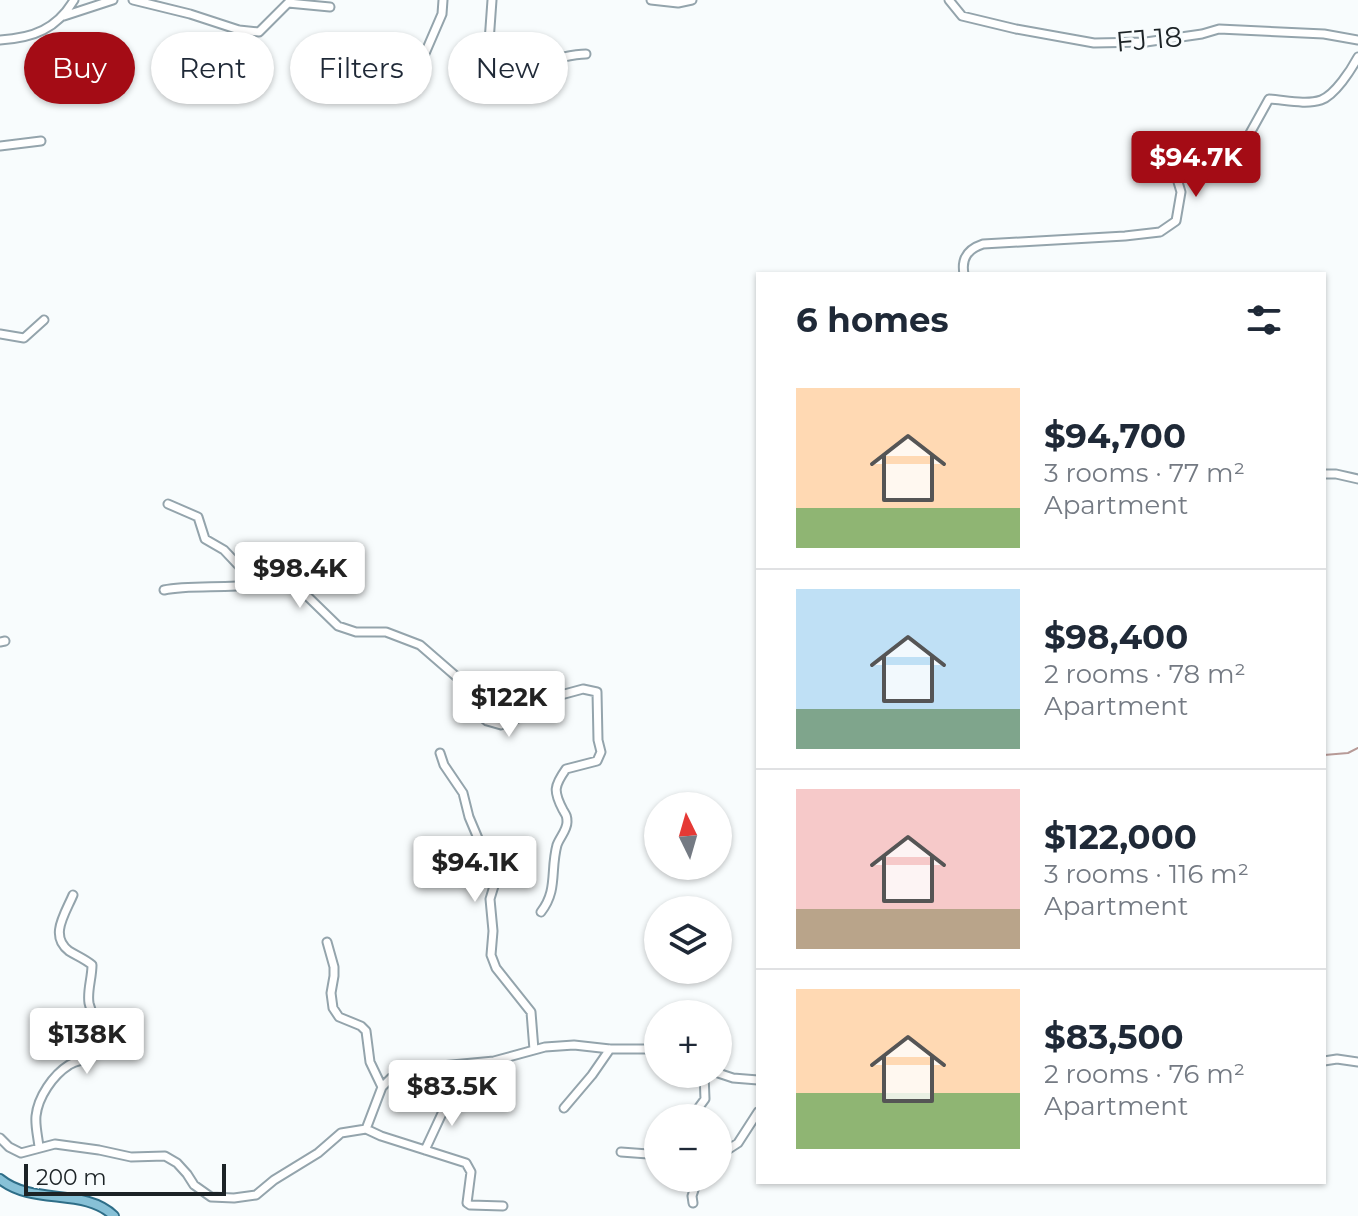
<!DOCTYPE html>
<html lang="en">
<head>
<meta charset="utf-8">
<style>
	body { margin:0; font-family:Montserrat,sans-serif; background:#f2f2f3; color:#1f2937; height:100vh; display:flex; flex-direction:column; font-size:30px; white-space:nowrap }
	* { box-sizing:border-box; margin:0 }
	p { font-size:26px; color:#747a83 }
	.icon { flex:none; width:44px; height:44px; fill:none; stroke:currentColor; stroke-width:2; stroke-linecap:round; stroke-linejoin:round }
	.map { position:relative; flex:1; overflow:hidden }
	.panel { position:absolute; left:756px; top:272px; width:570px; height:912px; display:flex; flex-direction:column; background:#fff; border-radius:0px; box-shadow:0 2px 6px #0004 }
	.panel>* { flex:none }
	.banner { position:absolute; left:24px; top:32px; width:612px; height:72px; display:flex; gap:16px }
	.needle { width:52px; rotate:355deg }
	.buttons { position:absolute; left:644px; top:792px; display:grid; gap:16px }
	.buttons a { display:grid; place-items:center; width:88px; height:88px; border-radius:50%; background:#fff; box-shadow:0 2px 6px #0004; font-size:40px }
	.scale { position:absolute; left:24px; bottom:20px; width:202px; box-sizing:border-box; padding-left:8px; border:4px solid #1c2326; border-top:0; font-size:22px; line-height:28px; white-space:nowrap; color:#1c2326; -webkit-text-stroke:6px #f8fcfd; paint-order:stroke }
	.price { position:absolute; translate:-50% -68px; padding:0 18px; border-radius:8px; background:#fff; color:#222; font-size:26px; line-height:52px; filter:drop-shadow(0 2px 4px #0008) }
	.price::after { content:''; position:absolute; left:50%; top:48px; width:24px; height:18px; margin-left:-12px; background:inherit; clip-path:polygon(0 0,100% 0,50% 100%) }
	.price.active { background:#a40c15; color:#fff }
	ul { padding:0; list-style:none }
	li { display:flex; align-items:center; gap:24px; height:200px; padding:0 40px }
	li+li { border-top:2px solid #e0e1e3 }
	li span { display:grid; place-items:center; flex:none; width:224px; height:160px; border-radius:0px; color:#555 }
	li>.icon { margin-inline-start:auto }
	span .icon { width:96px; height:96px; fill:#fffc; stroke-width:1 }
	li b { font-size:34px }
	h2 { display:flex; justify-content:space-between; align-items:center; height:96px; padding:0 40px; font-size:34px }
	.chip { padding:0 28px; border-radius:36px; background:#fff; box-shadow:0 2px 6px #0004; font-size:28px; line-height:72px }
	.chip.active { background:#a40c15; color:#fff }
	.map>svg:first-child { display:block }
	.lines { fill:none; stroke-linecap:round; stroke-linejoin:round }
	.stream { stroke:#b79a97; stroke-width:2 }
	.minor-casing { stroke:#94a4ac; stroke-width:11 }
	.major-casing { stroke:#2e6e88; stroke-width:12 }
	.minor { stroke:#fff; stroke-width:7 }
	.major { stroke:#87c1d7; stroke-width:8 }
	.labels { text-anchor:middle; stroke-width:6; stroke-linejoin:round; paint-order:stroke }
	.street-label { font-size:28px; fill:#1c2326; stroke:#f8fcfd }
</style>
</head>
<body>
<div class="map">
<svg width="1358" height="1216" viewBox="0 0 1358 1216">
	<rect width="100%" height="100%" fill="#f8fcfd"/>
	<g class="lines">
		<!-- stream -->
		<path class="stream" d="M 1324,755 L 1348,753 L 1358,748"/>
		<!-- minor casing -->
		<g class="minor-casing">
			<path id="minor" d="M 133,0 L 190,14 L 239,30 L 259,32 L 288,3 L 330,7
				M 492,0 L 489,42 L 492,50 C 515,61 530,64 554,59 C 565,57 575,54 586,54
				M 651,0 L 678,3 L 692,0
				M 949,0 L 962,16 L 1016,29 L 1094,43 L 1146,42 L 1202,34 L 1219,29 L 1324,34 L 1358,40
				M 64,16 L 113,0
				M 0,40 C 33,38 57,29 74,0
				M 423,58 L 442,14 L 443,0
				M 0,146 L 41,141
				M 964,274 C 961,258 968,249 983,244 L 1125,236 L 1160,232 L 1176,221 L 1181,192 L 1178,182 L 1180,172 L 1192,160 L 1206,158 L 1230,159 L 1239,153 L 1269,99 C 1285,100 1306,105 1321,100 C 1335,95 1351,70 1358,57
				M 0,334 L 24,338 L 44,320
				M 1324,474 L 1336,474 L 1358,479
				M 168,504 L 198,517 L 205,539 L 224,550 L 240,567 L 250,574 L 270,581
				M 274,580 L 292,584 L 302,591 L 338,626 L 356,632 L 386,632 L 420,645 L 458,678 L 476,702 L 481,716 L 487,721 L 501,725 L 516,719 L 546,699 L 583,689 L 597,692 L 598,740 L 601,752 L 597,761 L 566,769 C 554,786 553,791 563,810 C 566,815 567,816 567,822 C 567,830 560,837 557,845 C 550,871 558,890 541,912
				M 164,590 C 201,582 263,595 293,570
				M 0,642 L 5,641
				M 440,753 L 444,765 L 463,793 L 469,817 L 488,862 L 494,868 L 494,886 L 490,899 L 493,931 L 491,955 L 496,968 L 531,1012 L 534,1050
				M 327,942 L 334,967 L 334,976 L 331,993 L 333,1008 L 339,1017 L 361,1026 L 366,1031 L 370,1062 L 382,1087
				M 1324,1061 L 1337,1059 L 1358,1062
				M 718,1073 L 733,1078 L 758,1080
				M 564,1108 L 592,1075 L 610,1049
				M 691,1118 L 705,1099 L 704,1074
				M 366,1129 L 381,1136 L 466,1163 L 471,1172 L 467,1203 L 470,1205 L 503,1206
				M 0,1138 L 9,1147 L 21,1153 L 55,1144 L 99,1150 L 131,1157 L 165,1156 L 177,1163 L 187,1174 L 194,1185 L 211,1197 L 234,1198 L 256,1195 L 274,1180 L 318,1153 L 341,1133 L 366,1129 L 382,1087 L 391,1078 L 407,1072 L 420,1068 L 494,1061 L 545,1047 L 574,1045 L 610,1049 L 658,1049
				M 39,1147 C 38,1137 35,1126 36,1116 C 38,1097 53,1075 69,1065 C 81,1057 91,1064 97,1045 C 102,1031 92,1016 89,1003 C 87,991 92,978 92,965 C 85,959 77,956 69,951 C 49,936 65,914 73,895
				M 425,1150 L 452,1092
				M 621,1152 L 648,1154 L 658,1151
				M 718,1156 L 738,1143 L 758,1112
				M 693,1203 L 692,1196 L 698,1178"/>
		</g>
		<!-- major casing -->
		<g class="major-casing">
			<path id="major" d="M 0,1179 C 33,1206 84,1187 114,1216"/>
		</g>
		<!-- minor -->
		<use href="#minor" class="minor"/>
		<!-- major -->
		<use href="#major" class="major"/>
	</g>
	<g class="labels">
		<!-- street labels -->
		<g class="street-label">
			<text transform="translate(1149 39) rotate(-5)" y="10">FJ 18</text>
		</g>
	</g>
</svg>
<div class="buttons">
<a><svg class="needle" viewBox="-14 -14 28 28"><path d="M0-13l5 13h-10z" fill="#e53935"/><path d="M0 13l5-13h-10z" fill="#747a83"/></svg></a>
<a><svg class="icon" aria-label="layers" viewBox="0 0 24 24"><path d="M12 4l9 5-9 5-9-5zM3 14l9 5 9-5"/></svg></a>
<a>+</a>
<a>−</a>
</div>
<div class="scale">200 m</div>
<b class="price active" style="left:1196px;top:199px">$94.7K</b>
<b class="price" style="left:300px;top:610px">$98.4K</b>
<b class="price" style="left:509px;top:739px">$122K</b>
<b class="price" style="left:475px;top:904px">$94.1K</b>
<b class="price" style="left:87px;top:1076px">$138K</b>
<b class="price" style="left:452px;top:1128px">$83.5K</b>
<div class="banner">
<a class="chip active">Buy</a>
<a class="chip">Rent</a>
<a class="chip">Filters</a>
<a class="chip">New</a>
</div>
<section class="panel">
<h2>6 homes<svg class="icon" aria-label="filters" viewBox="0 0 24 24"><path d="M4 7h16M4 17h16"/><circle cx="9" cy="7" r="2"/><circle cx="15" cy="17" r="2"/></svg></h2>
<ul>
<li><span style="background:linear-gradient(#ffd9b3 75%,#8fb573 0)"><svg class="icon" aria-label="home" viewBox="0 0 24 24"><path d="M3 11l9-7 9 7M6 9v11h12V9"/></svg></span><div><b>$94,700</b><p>3 rooms · 77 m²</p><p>Apartment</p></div></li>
<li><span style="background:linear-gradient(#bfe0f5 75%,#7fa58c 0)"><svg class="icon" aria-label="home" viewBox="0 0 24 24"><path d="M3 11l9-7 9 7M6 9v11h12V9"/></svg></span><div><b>$98,400</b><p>2 rooms · 78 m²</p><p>Apartment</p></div></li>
<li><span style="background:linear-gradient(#f6c9c9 75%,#b9a48a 0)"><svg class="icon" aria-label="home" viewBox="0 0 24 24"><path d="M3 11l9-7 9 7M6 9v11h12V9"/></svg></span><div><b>$122,000</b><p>3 rooms · 116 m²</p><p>Apartment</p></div></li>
<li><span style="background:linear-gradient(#ffd9b3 65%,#8fb573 0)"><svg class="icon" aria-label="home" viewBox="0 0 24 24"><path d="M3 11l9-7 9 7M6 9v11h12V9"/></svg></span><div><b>$83,500</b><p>2 rooms · 76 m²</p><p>Apartment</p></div></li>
</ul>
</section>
</div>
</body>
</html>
